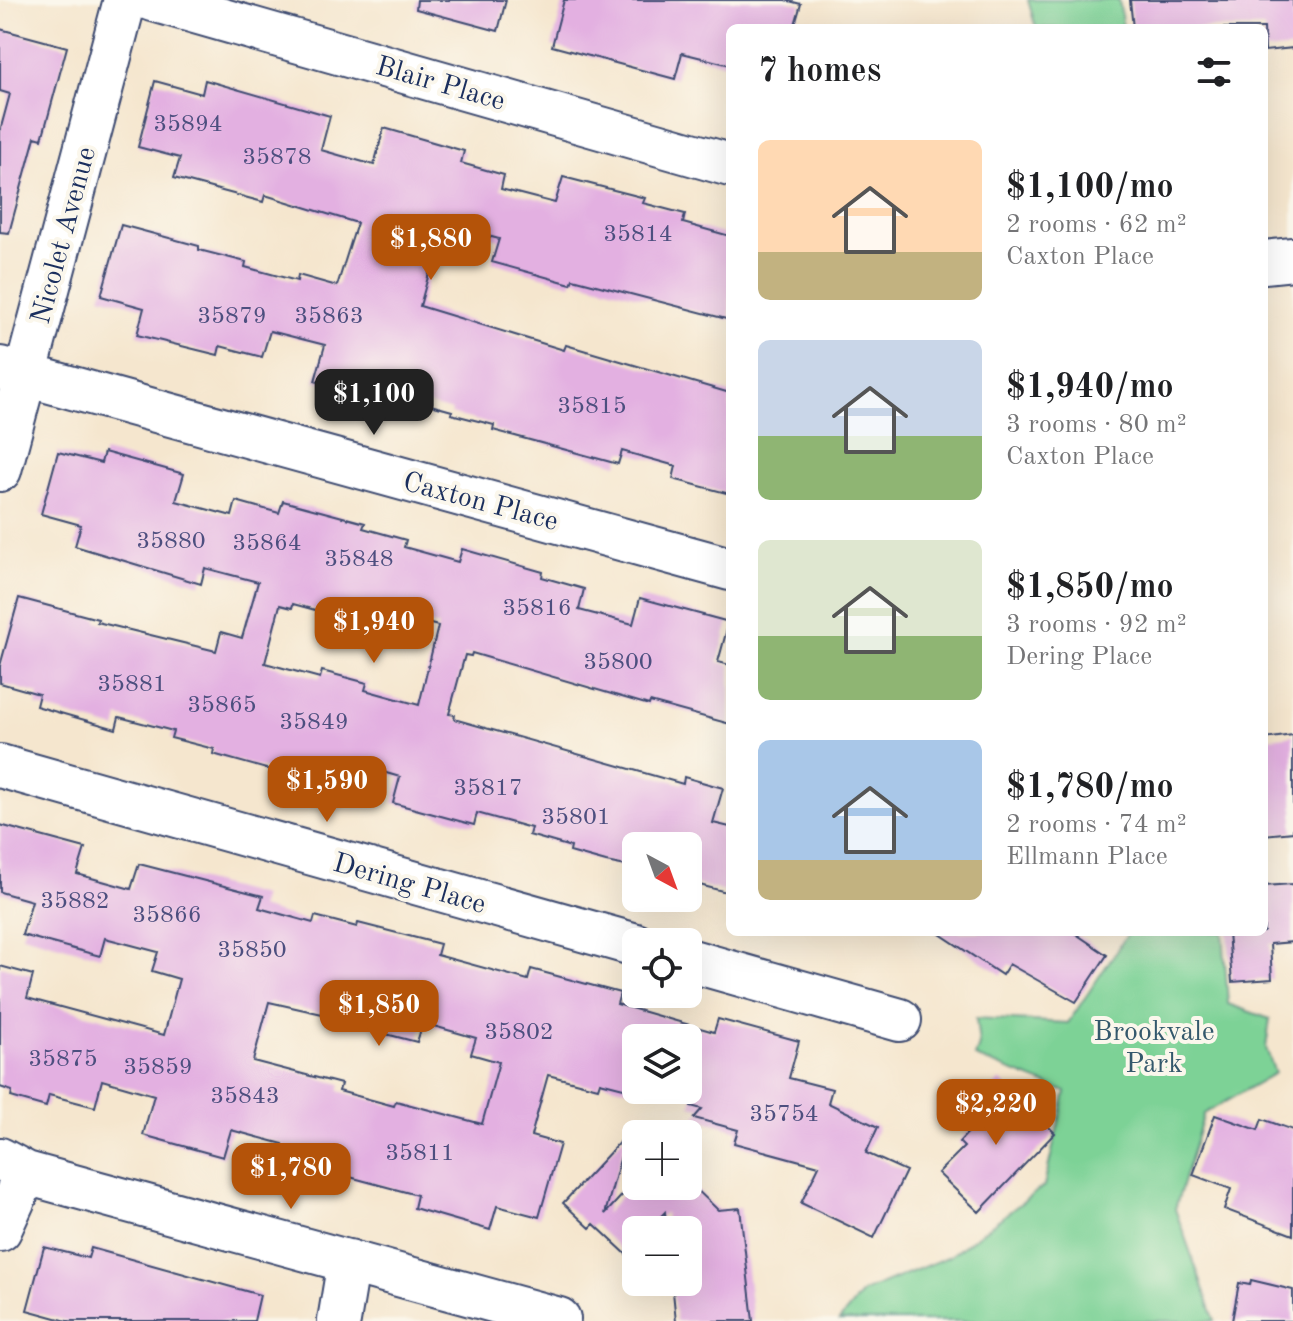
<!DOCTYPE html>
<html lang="en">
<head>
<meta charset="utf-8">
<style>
	body { margin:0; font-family:"Old Standard TT",serif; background:#f2f2f2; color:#202124; height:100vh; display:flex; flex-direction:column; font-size:30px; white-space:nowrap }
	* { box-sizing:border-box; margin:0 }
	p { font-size:26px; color:#757577 }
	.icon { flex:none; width:44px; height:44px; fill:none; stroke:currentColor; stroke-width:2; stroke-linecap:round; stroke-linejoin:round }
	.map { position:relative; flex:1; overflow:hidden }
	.drawer { position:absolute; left:726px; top:24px; width:542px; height:912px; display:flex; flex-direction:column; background:#fff; border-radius:12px; box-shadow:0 8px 32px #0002 }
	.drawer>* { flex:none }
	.needle { width:52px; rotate:139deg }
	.tools { position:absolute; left:622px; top:832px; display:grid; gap:16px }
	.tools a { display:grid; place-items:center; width:80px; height:80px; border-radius:12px; background:#fff; box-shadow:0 8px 32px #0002; font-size:40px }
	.price { position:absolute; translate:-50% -68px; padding:0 18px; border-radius:16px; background:#b45309; color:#fff; font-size:26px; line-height:52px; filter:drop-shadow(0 2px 4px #0008) }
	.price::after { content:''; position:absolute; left:50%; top:48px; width:24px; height:18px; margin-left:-12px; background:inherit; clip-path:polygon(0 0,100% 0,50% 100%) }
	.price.selected { background:#222; color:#fff }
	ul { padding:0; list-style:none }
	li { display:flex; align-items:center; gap:24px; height:200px; padding:0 32px }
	li span { display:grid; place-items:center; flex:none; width:224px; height:160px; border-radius:12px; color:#555 }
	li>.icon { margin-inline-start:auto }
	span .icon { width:96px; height:96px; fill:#fffc; stroke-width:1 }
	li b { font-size:34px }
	h2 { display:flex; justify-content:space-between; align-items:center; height:96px; padding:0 32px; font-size:34px }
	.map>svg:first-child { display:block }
	.green { fill:#7dd296; stroke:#4c807a; stroke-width:2 }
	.building { fill:#e3b0e1; fill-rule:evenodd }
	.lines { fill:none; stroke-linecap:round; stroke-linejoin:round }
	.minor-casing { stroke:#3c4a6f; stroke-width:46 }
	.minor { stroke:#fff; stroke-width:42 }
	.labels { text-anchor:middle; stroke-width:8; stroke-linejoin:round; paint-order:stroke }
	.number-label { font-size:24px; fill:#4d4f7f }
	.street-label { font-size:28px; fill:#1b2f5e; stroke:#fbf7ec }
	.park-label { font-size:28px; fill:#34586c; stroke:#fbf7ec }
</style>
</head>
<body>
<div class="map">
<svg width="1293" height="1321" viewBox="0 0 1293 1321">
	<rect width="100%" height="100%" fill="#fbf7ec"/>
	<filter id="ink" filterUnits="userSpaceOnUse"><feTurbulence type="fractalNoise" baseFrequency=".0125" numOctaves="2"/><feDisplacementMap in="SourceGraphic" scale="16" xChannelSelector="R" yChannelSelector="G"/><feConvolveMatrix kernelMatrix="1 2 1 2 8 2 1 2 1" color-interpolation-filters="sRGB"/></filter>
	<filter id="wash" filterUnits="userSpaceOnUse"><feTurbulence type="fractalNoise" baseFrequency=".006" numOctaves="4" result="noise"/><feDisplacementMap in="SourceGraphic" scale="32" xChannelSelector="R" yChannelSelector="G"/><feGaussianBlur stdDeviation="1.8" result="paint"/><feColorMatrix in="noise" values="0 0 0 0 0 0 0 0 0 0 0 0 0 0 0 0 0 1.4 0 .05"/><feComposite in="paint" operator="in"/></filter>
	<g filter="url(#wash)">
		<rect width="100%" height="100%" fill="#f5e6ce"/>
		<!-- green -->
		<path class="green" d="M 1028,0 L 1119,0 L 1123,28 L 1036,28 Z
			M 1129,932 L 1223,932 L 1228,1004 L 1270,1019 L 1266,1048 L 1275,1073 L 1204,1114 L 1175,1209 L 1215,1321 L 839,1321 L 863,1292 L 950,1256 L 1044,1186 L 1066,1092 L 975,1057 L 979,1045 L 976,1018 L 1068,1023 Z"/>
		<g id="blocks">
			<!-- building -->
			<path class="building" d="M 417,0 L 506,0 L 498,31 L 416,9 Z
				M 564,0 L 785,0 L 801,4 L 794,28 L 730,28 L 730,65 L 682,53 L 675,79 L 552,46 Z
				M 1130,0 L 1293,0 L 1293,48 L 1265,51 L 1264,28 L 1133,28 Z
				M 0,29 L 67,47 L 42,139 L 35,137 L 9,233 L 0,232 L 0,131 L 10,94 L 0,91 Z
				M 205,80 L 330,116 L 321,150 L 374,165 L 384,128 L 464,151 L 461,163 L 504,175 L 501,189 L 555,203 L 563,177 L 645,198 L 643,203 L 685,214 L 683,223 L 730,236 L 730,320 L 573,279 L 571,284 L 492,262 L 499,239 L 447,225 L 442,245 L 437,244 L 420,306 L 564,350 L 566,345 L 730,393 L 730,494 L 673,479 L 676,466 L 622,451 L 618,464 L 493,430 L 494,425 L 451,414 L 452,411 L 398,396 L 396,404 L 315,381 L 325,345 L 270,331 L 262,357 L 220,346 L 218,355 L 137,335 L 144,308 L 101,296 L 121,225 L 199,246 L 199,250 L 246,262 L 245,267 L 297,281 L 298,275 L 337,286 L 357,223 L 265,195 L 263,202 L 174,178 L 180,158 L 138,147 L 155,81 L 202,94 Z
				M 58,452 L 101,463 L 104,452 L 184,474 L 176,501 L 232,516 L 236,501 L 279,513 L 283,501 L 365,523 L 363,528 L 406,540 L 404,547 L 458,562 L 462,549 L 543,572 L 542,577 L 584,589 L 579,610 L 633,624 L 640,598 L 729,622 L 718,662 L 730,665 L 730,724 L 650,702 L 649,705 L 472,653 L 471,656 L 465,655 L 449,714 L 455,715 L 454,719 L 683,784 L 684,777 L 723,788 L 713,823 L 730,827 L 730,893 L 688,882 L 688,846 L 636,846 L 636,868 L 606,862 L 570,852 L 571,847 L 529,835 L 531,828 L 477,813 L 474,825 L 393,803 L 400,777 L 348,762 L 344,775 L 299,763 L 295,777 L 213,754 L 214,749 L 171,738 L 173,731 L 119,717 L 116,729 L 36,706 L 39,694 L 0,683 L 0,666 L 19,598 L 98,619 L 97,622 L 216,651 L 221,632 L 242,638 L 258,582 L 205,568 L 201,584 L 75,546 L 81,525 L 41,514 ZM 293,604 L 382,628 L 386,612 L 438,626 L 419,705 L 365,690 L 367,683 L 322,671 L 320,678 L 265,663 L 280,605 L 292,608 Z
				M 1293,735 L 1293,832 L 1264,835 L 1264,739 Z
				M 0,825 L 85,848 L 77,874 L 131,889 L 139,864 L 263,896 L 259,908 L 313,923 L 315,916 L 357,927 L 358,923 L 440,944 L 437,955 L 528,980 L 531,969 L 620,993 L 617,1004 L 714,1032 L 718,1019 L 799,1041 L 789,1078 L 832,1089 L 828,1103 L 878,1127 L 866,1153 L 906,1171 L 874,1238 L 801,1203 L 819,1166 L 734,1143 L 738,1130 L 694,1118 L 702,1109 L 691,1106 L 693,1096 L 672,1090 L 688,1090 L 688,1038 L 636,1038 L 639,1092 L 600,1082 L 598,1088 L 548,1075 L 531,1136 L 560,1144 L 539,1217 L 497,1206 L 490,1230 L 414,1208 L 417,1195 L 316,1168 L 312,1180 L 276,1170 L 283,1144 L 231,1130 L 223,1157 L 143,1135 L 154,1095 L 102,1080 L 95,1107 L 49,1095 L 46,1107 L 11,1097 L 12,1091 L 0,1087 L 0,966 L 33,975 L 27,998 L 164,1035 L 179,979 L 152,971 L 158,952 L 105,938 L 100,956 L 22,935 L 32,901 L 0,892 ZM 269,1002 L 380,1027 L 378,1032 L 417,1042 L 423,1023 L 476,1038 L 471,1054 L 499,1062 L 482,1124 L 396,1101 L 394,1106 L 339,1091 L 341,1084 L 253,1061 Z
				M 1293,884 L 1293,942 L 1270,944 L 1272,979 L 1232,982 L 1228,932 L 1264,932 L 1264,886 Z
				M 937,932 L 1073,932 L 1107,955 L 1076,1002 L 1009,964 L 1002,975 Z
				M 1000,1080 L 1055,1133 L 979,1212 L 938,1173 L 964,1147 L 959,1142 L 986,1113 L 977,1104 Z
				M 1215,1115 L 1258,1130 L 1262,1119 L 1293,1130 L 1293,1235 L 1224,1209 L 1231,1189 L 1193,1175 Z
				M 627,1134 L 605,1214 L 636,1180 L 636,1186 L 688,1186 L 688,1181 L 718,1210 L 740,1208 L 753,1321 L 676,1321 L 672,1282 L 688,1282 L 688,1230 L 667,1230 L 665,1212 L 648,1230 L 636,1230 L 636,1243 L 626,1254 L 594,1224 L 590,1228 L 563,1203 Z
				M 44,1247 L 88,1258 L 91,1248 L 260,1295 L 254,1321 L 67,1321 L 27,1310 Z
				M 1251,1280 L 1293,1290 L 1293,1321 L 1232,1321 L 1239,1283 L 1250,1285 Z"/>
		</g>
	</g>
	<g filter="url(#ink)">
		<use href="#blocks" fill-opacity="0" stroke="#3c4a6f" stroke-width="2"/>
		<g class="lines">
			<!-- minor casing -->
			<g class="minor-casing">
				<path id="minor" d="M 153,0 L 730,165
					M 1264,262 L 1293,259
					M 0,368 L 730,569
					M 0,470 L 125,0
					M 0,766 L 636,945
					M 688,960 L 900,1020
					M 0,1159 L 26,1173 L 559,1319
					M 0,1230 L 26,1173
					M 339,1321 L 349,1261"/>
			</g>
			<!-- minor -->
			<use href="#minor" class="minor"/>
		</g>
	</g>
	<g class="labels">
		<!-- number labels -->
		<g class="number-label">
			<text x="188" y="131">35894</text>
			<text x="277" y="164">35878</text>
			<text x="638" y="241">35814</text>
			<text x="232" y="323">35879</text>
			<text x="329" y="323">35863</text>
			<text x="592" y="413">35815</text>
			<text x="171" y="548">35880</text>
			<text x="267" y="550">35864</text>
			<text x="359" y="566">35848</text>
			<text x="537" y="615">35816</text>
			<text x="618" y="669">35800</text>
			<text x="132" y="691">35881</text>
			<text x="222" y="712">35865</text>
			<text x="314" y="729">35849</text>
			<text x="488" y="795">35817</text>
			<text x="576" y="824">35801</text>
			<text x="75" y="908">35882</text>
			<text x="167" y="922">35866</text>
			<text x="252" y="957">35850</text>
			<text x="519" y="1039">35802</text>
			<text x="63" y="1066">35875</text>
			<text x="158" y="1074">35859</text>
			<text x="245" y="1103">35843</text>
			<text x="784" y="1121">35754</text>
			<text x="420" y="1160">35811</text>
		</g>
		<!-- street labels -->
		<g class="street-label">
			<text transform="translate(441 82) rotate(16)" y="10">Blair Place</text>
			<text transform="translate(62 235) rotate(-75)" y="10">Nicolet Avenue</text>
			<text transform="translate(481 500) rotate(15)" y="10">Caxton Place</text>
			<text transform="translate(410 882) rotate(16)" y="10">Dering Place</text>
		</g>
		<!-- park labels -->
		<g class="park-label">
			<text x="1154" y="1040">Brookvale<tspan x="1154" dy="32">Park</tspan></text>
		</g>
	</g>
</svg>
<div class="tools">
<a><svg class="needle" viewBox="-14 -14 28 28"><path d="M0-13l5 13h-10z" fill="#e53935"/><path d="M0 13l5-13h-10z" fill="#757577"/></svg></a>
<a><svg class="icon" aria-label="locate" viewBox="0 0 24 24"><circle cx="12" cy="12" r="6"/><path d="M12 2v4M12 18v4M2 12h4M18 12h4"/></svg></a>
<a><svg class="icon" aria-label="layers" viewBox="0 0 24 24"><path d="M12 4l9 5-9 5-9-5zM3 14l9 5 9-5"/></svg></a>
<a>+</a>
<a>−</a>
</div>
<b class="price" style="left:431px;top:282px">$1,880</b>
<b class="price selected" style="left:374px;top:437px">$1,100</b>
<b class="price" style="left:374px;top:665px">$1,940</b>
<b class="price" style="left:327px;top:824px">$1,590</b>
<b class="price" style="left:379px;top:1048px">$1,850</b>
<b class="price" style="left:996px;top:1147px">$2,220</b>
<b class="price" style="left:291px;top:1211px">$1,780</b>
<section class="drawer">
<h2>7 homes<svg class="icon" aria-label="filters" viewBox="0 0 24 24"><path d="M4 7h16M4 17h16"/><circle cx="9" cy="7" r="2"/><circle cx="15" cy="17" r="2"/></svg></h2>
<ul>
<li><span style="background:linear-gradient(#ffd9b3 70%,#c2b280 0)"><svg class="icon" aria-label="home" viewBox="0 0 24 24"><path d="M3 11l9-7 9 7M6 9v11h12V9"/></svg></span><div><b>$1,100/mo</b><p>2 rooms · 62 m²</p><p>Caxton Place</p></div></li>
<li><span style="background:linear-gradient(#c9d6e8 60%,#8fb573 0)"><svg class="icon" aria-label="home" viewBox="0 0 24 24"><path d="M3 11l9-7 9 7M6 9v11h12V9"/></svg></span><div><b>$1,940/mo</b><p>3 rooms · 80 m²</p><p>Caxton Place</p></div></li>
<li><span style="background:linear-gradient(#dfe7d0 60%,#8fb573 0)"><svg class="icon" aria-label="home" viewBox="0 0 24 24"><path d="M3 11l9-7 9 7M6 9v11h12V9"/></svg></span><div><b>$1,850/mo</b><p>3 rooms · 92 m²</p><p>Dering Place</p></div></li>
<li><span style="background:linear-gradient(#a9c7e8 75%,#c2b280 0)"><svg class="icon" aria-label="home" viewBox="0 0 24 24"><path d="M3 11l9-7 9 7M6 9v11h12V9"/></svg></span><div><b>$1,780/mo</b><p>2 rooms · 74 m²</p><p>Ellmann Place</p></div></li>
</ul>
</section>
</div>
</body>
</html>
